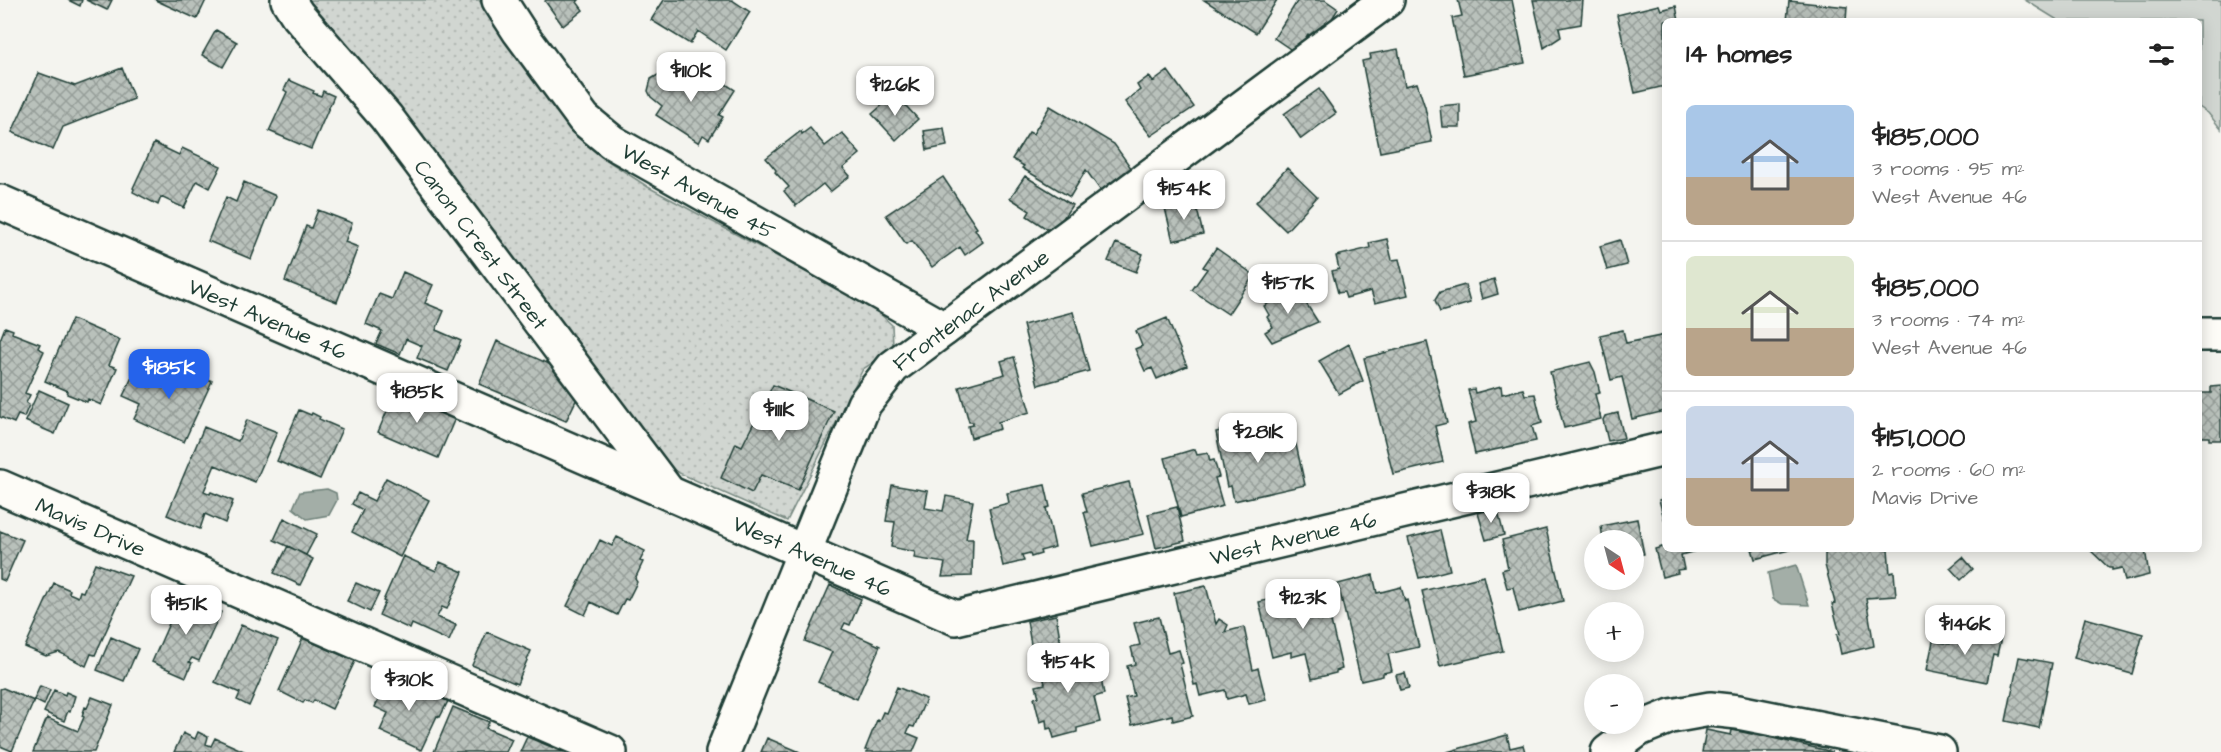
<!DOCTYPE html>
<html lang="en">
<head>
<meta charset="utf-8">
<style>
	body { margin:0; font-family:"Architects Daughter",sans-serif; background:#f6f6f6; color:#222; height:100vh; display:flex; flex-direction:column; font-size:22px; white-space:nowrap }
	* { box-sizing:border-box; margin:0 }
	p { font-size:20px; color:#767676 }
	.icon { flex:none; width:33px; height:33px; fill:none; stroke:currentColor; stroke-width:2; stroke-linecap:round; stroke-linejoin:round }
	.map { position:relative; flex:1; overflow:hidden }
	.side { position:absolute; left:1662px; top:18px; width:540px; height:534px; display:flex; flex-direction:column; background:#fff; border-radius:9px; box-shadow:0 3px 15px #0003 }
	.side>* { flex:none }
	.needle { width:39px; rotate:144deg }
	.fabs { position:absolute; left:1584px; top:530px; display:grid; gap:12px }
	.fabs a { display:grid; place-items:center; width:60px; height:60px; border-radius:50%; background:#fff; box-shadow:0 3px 15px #0003; font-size:30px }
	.price { position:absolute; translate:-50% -51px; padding:0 14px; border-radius:12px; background:#fff; color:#222; font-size:20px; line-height:39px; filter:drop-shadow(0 2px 3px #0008) }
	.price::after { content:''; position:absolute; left:50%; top:36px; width:18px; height:14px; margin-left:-9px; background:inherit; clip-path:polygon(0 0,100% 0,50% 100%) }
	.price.selected { background:#2563eb; color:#fff }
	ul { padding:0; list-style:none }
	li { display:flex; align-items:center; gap:18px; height:150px; padding:0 24px }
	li+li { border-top:2px solid #e0e0e0 }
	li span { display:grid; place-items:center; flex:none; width:168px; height:120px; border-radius:9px; color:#555 }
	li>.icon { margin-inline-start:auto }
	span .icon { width:72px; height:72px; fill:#fffc; stroke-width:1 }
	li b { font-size:26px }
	h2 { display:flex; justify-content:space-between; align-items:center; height:72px; padding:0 24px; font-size:26px }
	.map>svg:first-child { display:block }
	.grass { fill:#d1d6d1; stroke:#788a82; stroke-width:1.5 }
	.park { fill:url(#park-dots); stroke:#788a82; stroke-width:1.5 }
	.water { fill:#a3aea7; stroke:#6e8179; stroke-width:1.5 }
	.building { fill:url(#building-cross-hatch); stroke:#1f3d34; stroke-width:1.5 }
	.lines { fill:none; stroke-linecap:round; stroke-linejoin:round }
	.minor-casing { stroke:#1f3d34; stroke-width:38 }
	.minor { stroke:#fdfcf7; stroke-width:33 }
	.labels { text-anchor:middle; stroke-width:6; stroke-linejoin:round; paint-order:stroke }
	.street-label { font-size:22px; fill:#1f3d34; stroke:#fdfcf7 }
</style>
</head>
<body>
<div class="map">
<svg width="2221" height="752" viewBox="0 0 2221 752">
	<defs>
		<pattern id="park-dots" width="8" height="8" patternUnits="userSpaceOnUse" patternTransform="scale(1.5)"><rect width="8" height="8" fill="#d1d6d1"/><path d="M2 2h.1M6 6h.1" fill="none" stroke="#b3b9b4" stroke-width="1.8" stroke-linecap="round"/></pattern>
		<pattern id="building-cross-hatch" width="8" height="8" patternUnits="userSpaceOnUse" patternTransform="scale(1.5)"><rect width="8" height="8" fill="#b9c1bb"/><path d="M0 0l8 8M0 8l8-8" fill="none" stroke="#969e99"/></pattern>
	</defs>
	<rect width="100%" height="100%" fill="#f4f4ef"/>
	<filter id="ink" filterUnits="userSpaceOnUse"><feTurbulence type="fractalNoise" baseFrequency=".0167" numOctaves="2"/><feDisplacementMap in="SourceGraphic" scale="12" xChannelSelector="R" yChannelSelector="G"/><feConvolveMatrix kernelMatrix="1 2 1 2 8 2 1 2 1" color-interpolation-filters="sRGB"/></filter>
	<g filter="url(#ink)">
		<!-- grass -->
		<path class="grass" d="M 2025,0 L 2221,0 L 2221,129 L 2208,113 L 2199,107 L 2199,21 L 2059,21 Z"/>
		<!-- park -->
		<path class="park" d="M 304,0 L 479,0 L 503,36 L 575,133 L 611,163 L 648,187 L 875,309 L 892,325 L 893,345 L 880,358 L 863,369 L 787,521 L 668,468 Z"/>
		<!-- water -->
		<path class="water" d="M 327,489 L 336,493 L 337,500 L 329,515 L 307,519 L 293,508 L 300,492 Z
			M 1796,565 L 1809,605 L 1782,604 L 1773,599 L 1768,573 Z"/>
		<!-- building -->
		<path class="building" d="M 68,0 L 82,0 L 80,6 Z
			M 86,0 L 112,0 L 107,10 Z
			M 155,0 L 206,0 L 197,19 Z
			M 546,0 L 579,0 L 577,2 L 583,10 L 563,26 L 545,1 Z
			M 664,0 L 732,0 L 750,12 L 726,50 L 698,31 L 690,44 L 651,20 Z
			M 1204,0 L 1277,0 L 1256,33 Z
			M 1298,0 L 1325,0 L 1338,9 L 1318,41 L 1308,34 L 1296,53 L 1274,38 Z
			M 1458,0 L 1512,0 L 1525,63 L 1464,75 L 1452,18 L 1462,16 Z
			M 1533,0 L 1583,0 L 1581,24 L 1559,28 L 1561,37 L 1544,48 Z
			M 1789,1 L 1847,7 L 1846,21 L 1787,21 Z
			M 1659,5 L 1661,10 L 1676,6 L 1679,21 L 1665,21 L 1665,86 L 1635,93 L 1617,15 Z
			M 216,30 L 237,42 L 223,67 L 202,55 Z
			M 1398,49 L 1405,86 L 1417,83 L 1425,107 L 1432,142 L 1380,152 L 1362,61 L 1371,59 L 1370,54 Z
			M 122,68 L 134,99 L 63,127 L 53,150 L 12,132 L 39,73 L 75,86 Z
			M 691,68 L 696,70 L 699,76 L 698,78 L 706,84 L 712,75 L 735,90 L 719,115 L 723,117 L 709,139 L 703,135 L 699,143 L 656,115 L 662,106 L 651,97 L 648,91 L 651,79 L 661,73 L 672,75 L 687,85 L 689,82 L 684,77 L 685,73 Z
			M 1168,71 L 1194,107 L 1151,136 L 1125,102 L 1140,90 L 1137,85 L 1149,76 L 1153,82 Z
			M 289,80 L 314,91 L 313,93 L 321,96 L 323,91 L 334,96 L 311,149 L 269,131 L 287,92 L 284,90 Z
			M 1319,89 L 1336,113 L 1301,139 L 1284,114 Z
			M 895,94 L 918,119 L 896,140 L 872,114 Z
			M 1460,104 L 1460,127 L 1442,127 L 1440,106 Z
			M 1050,106 L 1114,144 L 1134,172 L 1103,194 L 1086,170 L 1070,197 L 1022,168 L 1024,166 L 1012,159 L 1029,132 L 1033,134 Z
			M 810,128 L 825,146 L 842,133 L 860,154 L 843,168 L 850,176 L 830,192 L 823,184 L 796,206 L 784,191 L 789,187 L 775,172 L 776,170 L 766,158 L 801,131 L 802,134 Z
			M 944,128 L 947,146 L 927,150 L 924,131 Z
			M 154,143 L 179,155 L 182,148 L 221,166 L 210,188 L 197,181 L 184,208 L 161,197 L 158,205 L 133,192 L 134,189 L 133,188 Z
			M 1287,168 L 1317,197 L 1286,231 L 1256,202 Z
			M 1025,176 L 1072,205 L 1053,233 L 1027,216 L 1030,211 L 1010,198 Z
			M 943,177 L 977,228 L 975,229 L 983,242 L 965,255 L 960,247 L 932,267 L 912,241 L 906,244 L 886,215 Z
			M 244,182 L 276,196 L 251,259 L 208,241 L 226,197 L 236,202 Z
			M 1195,201 L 1203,234 L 1173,241 L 1165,208 Z
			M 318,210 L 352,223 L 345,242 L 358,247 L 337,302 L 285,281 L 306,226 L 311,228 Z
			M 1387,239 L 1392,260 L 1399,259 L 1408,295 L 1375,303 L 1371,291 L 1346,298 L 1344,292 L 1338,293 L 1332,271 L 1339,269 L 1336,256 L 1370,248 L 1369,243 Z
			M 1620,240 L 1627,265 L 1607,270 L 1600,246 Z
			M 1116,243 L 1143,254 L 1136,272 L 1108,261 Z
			M 1216,248 L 1254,275 L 1228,314 L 1192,290 L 1207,269 L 1203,267 Z
			M 403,272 L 433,285 L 425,303 L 444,311 L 436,330 L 461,341 L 448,371 L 417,358 L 422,346 L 406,339 L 400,354 L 376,344 L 382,331 L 366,324 L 379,294 L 392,299 Z
			M 1494,279 L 1498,294 L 1482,299 L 1478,284 Z
			M 1465,285 L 1470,303 L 1440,312 L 1435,300 L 1440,292 Z
			M 1295,286 L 1318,322 L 1272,342 L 1265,332 L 1273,327 L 1267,317 L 1269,315 L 1264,306 Z
			M 1073,312 L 1089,371 L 1038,385 L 1023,325 Z
			M 1167,318 L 1187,366 L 1157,379 L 1152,368 L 1145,371 L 1135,349 L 1142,346 L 1136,331 Z
			M 72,319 L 120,340 L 109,365 L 117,368 L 101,405 L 88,399 L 87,402 L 67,394 L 68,391 L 45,381 Z
			M 5,327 L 13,330 L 12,333 L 40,344 L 38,348 L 44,351 L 25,393 L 30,395 L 26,403 L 29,405 L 24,417 L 18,415 L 14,423 L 0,417 L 0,340 Z
			M 1623,330 L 1626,343 L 1665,335 L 1665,411 L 1632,419 L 1622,377 L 1611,380 L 1600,335 Z
			M 497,341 L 554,366 L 568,383 L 567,386 L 580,392 L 566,421 L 479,384 Z
			M 1427,342 L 1447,423 L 1435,426 L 1443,462 L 1393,474 L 1364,358 Z
			M 1349,344 L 1363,381 L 1339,394 L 1319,361 Z
			M 1014,357 L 1030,412 L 998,422 L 1000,429 L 971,438 L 968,426 L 973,425 L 973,422 L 969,422 L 959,387 L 1005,374 L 1001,361 Z
			M 167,361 L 212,381 L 184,442 L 134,419 L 141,404 L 123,396 L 134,373 L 156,384 Z
			M 1590,362 L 1595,372 L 1600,393 L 1595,394 L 1601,419 L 1564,428 L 1550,372 Z
			M 773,385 L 834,411 L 798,490 L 761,475 L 752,493 L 721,478 L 736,443 L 742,446 Z
			M 1501,386 L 1502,394 L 1523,389 L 1525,395 L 1535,394 L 1542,423 L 1532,426 L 1536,441 L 1475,454 L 1468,424 L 1476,422 L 1468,390 L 1474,389 L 1475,393 Z
			M 2221,386 L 2221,440 L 2209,440 L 2209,437 L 2199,437 L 2199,393 L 2211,393 L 2211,387 Z
			M 39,390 L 68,403 L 55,434 L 25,421 Z
			M 396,390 L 456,416 L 438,458 L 378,432 Z
			M 299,410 L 311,415 L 312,413 L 320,417 L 319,419 L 342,429 L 320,479 L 277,461 Z
			M 1618,413 L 1624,438 L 1608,441 L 1603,420 L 1605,416 Z
			M 247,420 L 277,432 L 255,482 L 215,465 L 204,491 L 210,494 L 211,492 L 233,501 L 225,523 L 205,514 L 200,529 L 167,515 L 204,427 L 238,441 Z
			M 1252,423 L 1257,448 L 1295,440 L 1305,485 L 1234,501 L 1231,486 L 1227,487 L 1216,432 Z
			M 1195,449 L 1197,455 L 1208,453 L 1210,461 L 1214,460 L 1219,477 L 1215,478 L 1223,506 L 1181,517 L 1165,458 Z
			M 386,478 L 429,500 L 400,557 L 352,532 L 363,510 L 352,504 L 358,493 L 374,501 Z
			M 1129,482 L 1144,534 L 1093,546 L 1084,512 L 1087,512 L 1082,493 Z
			M 892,485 L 928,491 L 925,508 L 943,511 L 946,496 L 973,501 L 966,539 L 973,539 L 972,576 L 942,577 L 945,563 L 914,558 L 915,552 L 891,547 L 895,522 L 886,521 Z
			M 1045,485 L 1050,507 L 1046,508 L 1055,547 L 1040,551 L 1041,554 L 1031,557 L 1030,553 L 1022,555 L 1024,561 L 1003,566 L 989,508 L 1009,503 L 1007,493 Z
			M 1665,498 L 1665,522 L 1659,500 Z
			M 1177,507 L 1185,541 L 1156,548 L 1148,514 Z
			M 1497,508 L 1504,535 L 1486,540 L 1478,513 Z
			M 284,518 L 317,534 L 306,555 L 274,540 Z
			M 1637,519 L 1644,554 L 1634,556 L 1634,540 L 1603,540 L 1601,526 Z
			M 1546,529 L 1563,601 L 1519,612 L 1513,587 L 1507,588 L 1502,570 L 1508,568 L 1502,540 Z
			M 1440,530 L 1450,570 L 1419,578 L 1408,538 Z
			M 0,531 L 23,540 L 5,581 L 0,579 Z
			M 617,537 L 645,551 L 640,561 L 643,562 L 635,579 L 637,582 L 628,600 L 625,599 L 617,615 L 591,602 L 585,615 L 567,606 L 600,540 L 612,546 Z
			M 288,546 L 313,559 L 300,585 L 274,573 Z
			M 1665,546 L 1665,549 L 1703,549 L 1681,555 L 1684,569 L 1677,570 L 1678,573 L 1662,577 L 1655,549 Z
			M 1752,549 L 1793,549 L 1755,559 Z
			M 1827,549 L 1888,549 L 1890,573 L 1894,572 L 1896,596 L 1866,598 L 1874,646 L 1841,654 L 1837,635 L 1840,634 L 1832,604 L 1835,603 L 1825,565 L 1825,551 Z
			M 2089,549 L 2145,549 L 2149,575 L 2125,581 L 2122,568 L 2112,570 L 2112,568 L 2109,568 Z
			M 403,556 L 436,571 L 440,562 L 463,572 L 447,609 L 442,607 L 437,617 L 456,625 L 449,641 L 412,624 L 410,629 L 379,615 L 385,602 L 383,601 Z
			M 1963,557 L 1973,569 L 1961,580 L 1950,568 Z
			M 95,563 L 131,576 L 95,655 L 91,654 L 86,666 L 59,652 L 46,656 L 25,647 L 54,583 L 70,590 L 69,593 L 78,597 L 80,591 L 83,592 Z
			M 1373,575 L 1377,593 L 1401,587 L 1405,601 L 1407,600 L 1419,647 L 1388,654 L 1392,671 L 1383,673 L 1383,676 L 1361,681 L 1338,584 Z
			M 1484,576 L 1503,651 L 1440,666 L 1422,591 Z
			M 356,583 L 379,593 L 370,612 L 347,601 Z
			M 830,585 L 861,599 L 850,625 L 845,623 L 842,629 L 880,646 L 857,699 L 818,682 L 832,652 L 805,641 Z
			M 1206,586 L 1216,624 L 1219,619 L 1228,625 L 1225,632 L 1244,627 L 1253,670 L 1258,668 L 1266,700 L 1249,704 L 1246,694 L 1227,699 L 1225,690 L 1200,696 L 1197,684 L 1194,685 L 1174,593 Z
			M 1323,586 L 1342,669 L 1336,671 L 1336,673 L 1312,679 L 1306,653 L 1291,657 L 1291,652 L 1272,657 L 1259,602 L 1284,596 L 1283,592 L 1289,590 L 1290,595 Z
			M 189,597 L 221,612 L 199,661 L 192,658 L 189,662 L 192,663 L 186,677 L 152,662 L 179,601 L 186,604 Z
			M 1056,615 L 1061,644 L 1032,650 L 1027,621 Z
			M 1159,617 L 1168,653 L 1179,650 L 1183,663 L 1180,664 L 1193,716 L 1173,721 L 1172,715 L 1132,725 L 1125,698 L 1134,696 L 1127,666 L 1135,664 L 1131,647 L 1140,645 L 1134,623 Z
			M 2085,618 L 2143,634 L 2132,674 L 2074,658 Z
			M 241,625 L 278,640 L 249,706 L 237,700 L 240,693 L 215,682 Z
			M 1962,631 L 2001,638 L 1997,656 L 1993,655 L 1987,682 L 1927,670 L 1933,641 L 1950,644 L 1952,636 L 1961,637 Z
			M 487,632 L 531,651 L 517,684 L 472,665 Z
			M 111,637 L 138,649 L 124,681 L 97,670 Z
			M 303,638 L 355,661 L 332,709 L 314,700 L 312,703 L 305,700 L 303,703 L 279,691 Z
			M 1085,650 L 1091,677 L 1100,674 L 1104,694 L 1094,697 L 1100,722 L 1077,728 L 1077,732 L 1054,738 L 1051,728 L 1047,729 L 1046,720 L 1040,722 L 1034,698 L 1039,697 L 1036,686 L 1045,684 L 1041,667 L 1046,666 L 1044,659 Z
			M 2019,657 L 2052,663 L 2039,728 L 2006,721 Z
			M 1405,673 L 1409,688 L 1400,690 L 1396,675 Z
			M 398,679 L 448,701 L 440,717 L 437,716 L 421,750 L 380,731 L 388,713 L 375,707 L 387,680 L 396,684 Z
			M 40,686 L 50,690 L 44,705 L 34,700 Z
			M 897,687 L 926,699 L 914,727 L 910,726 L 907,733 L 919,738 L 913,752 L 867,752 L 868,750 L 865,750 L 877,720 L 879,721 L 883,712 L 886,713 Z
			M 3,688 L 34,701 L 12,751 L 0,746 L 0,689 Z
			M 54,690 L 65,695 L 66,692 L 75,696 L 70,712 L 68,711 L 64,721 L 44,712 Z
			M 92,697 L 113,705 L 94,752 L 33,752 L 47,718 L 78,731 L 84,717 L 82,716 L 85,707 L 87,708 Z
			M 453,707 L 489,722 L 486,728 L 512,739 L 506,752 L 434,752 Z
			M 1753,729 L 1763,731 L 1763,736 L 1833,752 L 1702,752 L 1706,730 L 1731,735 L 1732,730 L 1752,734 Z
			M 198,732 L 208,737 L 206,744 L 211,746 L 215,738 L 246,752 L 174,752 L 183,733 L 195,739 Z
			M 1507,735 L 1510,748 L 1523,745 L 1525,752 L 1447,752 Z
			M 527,737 L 564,752 L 520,752 Z
			M 767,738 L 800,752 L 761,752 Z"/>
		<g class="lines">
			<!-- minor casing -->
			<g class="minor-casing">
				<g id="minor">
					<path id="s1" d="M 288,0 L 297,14 L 386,117 L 668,492"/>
					<path id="s2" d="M 499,0 L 519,31 L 584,119 L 612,142 L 944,329"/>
					<path id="s3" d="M 0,202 L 956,618 L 1665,449"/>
					<path d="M 2199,334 L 2221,334"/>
					<path id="s4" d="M 0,487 L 610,752"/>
					<path id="s5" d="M 723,752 L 864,404 L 893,367 L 1387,0"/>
					<path d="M 1608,752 L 1639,729 L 1671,716 L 1710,709 L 1738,712 L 1939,752"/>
				</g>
			</g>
			<!-- minor -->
			<use href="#minor" class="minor"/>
		</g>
	</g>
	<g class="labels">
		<!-- street labels -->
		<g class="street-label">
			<text dy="8" stroke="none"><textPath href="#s2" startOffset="282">West Avenue 45</textPath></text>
			<text dy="8" stroke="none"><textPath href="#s1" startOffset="312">Canon Crest Street</textPath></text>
			<text dy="8" stroke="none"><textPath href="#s5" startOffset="519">Frontenac Avenue</textPath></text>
			<text dy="8" stroke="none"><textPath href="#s3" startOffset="292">West Avenue 46</textPath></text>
			<text dy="8" stroke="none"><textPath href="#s4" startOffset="99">Mavis Drive</textPath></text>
			<text dy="8" stroke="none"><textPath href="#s3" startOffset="1389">West Avenue 46</textPath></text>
			<text dy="8" stroke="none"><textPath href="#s3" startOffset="886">West Avenue 46</textPath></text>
		</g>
	</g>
</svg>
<div class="fabs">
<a><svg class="needle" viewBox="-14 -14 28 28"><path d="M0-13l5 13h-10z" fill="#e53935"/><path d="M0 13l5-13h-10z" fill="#767676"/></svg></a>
<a>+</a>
<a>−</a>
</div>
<b class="price" style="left:691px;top:103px">$110K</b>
<b class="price" style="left:895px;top:117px">$126K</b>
<b class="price" style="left:1184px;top:221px">$154K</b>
<b class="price" style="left:1288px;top:315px">$157K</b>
<b class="price selected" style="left:169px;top:400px">$185K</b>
<b class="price" style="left:417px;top:424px">$185K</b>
<b class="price" style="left:779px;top:442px">$111K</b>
<b class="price" style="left:1258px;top:464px">$281K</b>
<b class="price" style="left:1491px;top:524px">$318K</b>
<b class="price" style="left:1303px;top:630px">$123K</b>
<b class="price" style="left:186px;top:636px">$151K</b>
<b class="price" style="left:1965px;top:656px">$146K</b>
<b class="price" style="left:1068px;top:694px">$154K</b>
<b class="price" style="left:409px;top:712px">$310K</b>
<section class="side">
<h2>14 homes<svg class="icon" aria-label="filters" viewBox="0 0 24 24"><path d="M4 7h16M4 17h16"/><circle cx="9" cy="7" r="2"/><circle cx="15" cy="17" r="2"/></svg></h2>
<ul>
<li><span style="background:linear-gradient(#a9c7e8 60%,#b9a48a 0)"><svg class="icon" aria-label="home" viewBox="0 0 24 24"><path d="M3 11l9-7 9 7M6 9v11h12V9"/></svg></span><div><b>$185,000</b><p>3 rooms · 95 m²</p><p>West Avenue 46</p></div></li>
<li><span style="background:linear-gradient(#dfe7d0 60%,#b9a48a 0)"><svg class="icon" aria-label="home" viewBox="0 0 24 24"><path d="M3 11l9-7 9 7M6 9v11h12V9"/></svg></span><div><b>$185,000</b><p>3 rooms · 74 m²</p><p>West Avenue 46</p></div></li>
<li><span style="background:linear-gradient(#c9d6e8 60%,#b9a48a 0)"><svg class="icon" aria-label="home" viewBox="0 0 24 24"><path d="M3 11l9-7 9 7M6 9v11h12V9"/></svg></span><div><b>$151,000</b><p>2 rooms · 60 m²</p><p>Mavis Drive</p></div></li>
</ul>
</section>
</div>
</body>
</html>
